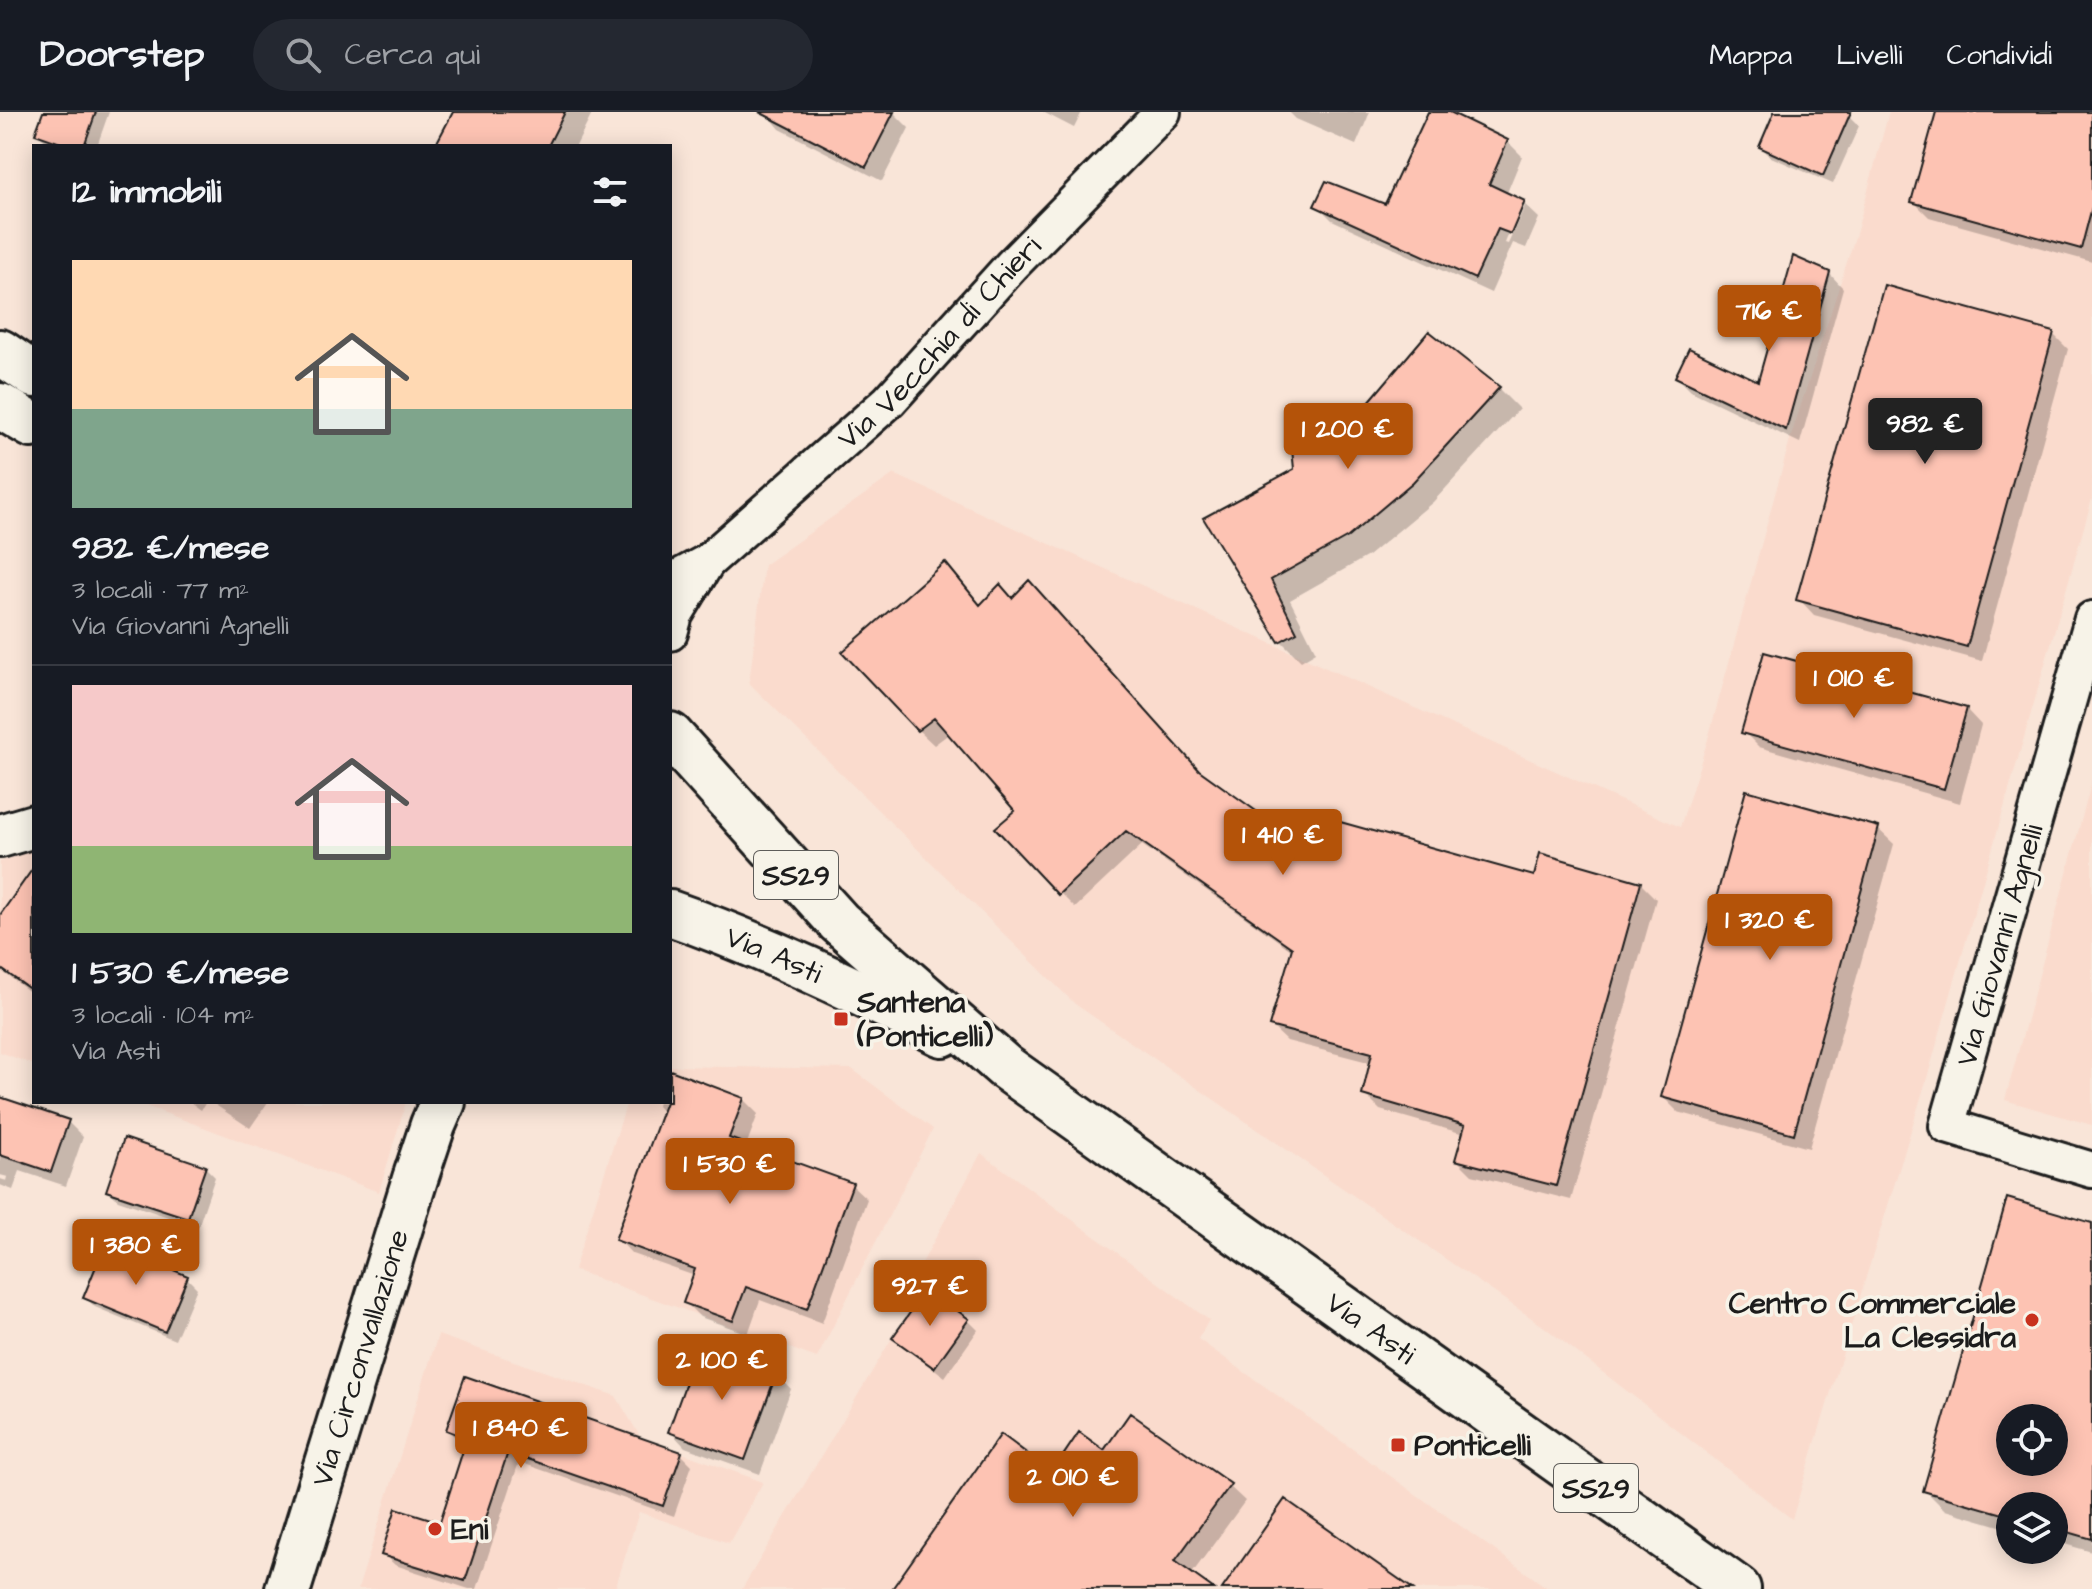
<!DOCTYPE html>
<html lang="it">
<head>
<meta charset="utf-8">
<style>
	body { margin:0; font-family:"Architects Daughter",sans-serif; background:#242831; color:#f1f3f6; height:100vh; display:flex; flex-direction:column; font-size:30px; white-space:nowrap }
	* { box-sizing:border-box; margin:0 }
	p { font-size:26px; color:#9ea1a6 }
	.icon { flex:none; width:44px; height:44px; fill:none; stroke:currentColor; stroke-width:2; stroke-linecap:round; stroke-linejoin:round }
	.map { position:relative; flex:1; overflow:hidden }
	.side { position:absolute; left:32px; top:32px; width:640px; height:960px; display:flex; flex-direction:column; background:#171b24; border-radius:0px; box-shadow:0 4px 20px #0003 }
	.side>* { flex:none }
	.fabs { position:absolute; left:1996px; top:1292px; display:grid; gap:16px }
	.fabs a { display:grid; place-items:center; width:72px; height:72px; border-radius:50%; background:#171b24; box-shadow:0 4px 20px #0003; font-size:40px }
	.price { position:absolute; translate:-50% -68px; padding:0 18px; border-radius:8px; background:#b45309; color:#fff; font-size:26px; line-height:52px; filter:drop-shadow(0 2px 4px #0008) }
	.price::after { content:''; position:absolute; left:50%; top:48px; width:24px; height:18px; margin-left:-12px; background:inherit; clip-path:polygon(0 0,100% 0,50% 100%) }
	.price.active { background:#222; color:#fff }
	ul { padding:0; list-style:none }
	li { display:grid; align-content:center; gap:16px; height:424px; padding:0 40px }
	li+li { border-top:2px solid #363941 }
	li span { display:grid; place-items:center; height:248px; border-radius:0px; color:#555 }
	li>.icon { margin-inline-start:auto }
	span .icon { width:144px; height:144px; fill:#fffc; stroke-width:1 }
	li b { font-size:34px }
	h2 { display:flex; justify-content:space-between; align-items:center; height:96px; padding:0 40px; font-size:34px }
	header { display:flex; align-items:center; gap:48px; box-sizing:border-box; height:112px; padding:0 40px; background:#171b24; border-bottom:2px solid #363941 }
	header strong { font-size:38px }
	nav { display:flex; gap:44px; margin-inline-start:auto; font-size:28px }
	.search { width:560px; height:72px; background:#242831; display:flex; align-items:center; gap:20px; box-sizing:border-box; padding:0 28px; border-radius:44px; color:#9ea1a6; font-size:30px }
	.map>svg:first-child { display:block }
	.built { fill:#fadbcd }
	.shadow { fill:#0003; fill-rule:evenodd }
	.building { fill:#fdc3b3; stroke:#1c1c1c; stroke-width:2; fill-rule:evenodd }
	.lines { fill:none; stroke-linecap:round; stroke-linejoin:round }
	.minor-casing { stroke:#1c1c1c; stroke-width:40 }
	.tertiary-casing { stroke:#1c1c1c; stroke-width:48 }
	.secondary-casing { stroke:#1c1c1c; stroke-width:50 }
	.primary-casing { stroke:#1c1c1c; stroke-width:50 }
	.motorway-casing { stroke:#1c1c1c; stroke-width:50 }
	.minor { stroke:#f7f3e8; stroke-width:34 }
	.tertiary { stroke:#f7f3e8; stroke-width:42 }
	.secondary { stroke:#f7f3e8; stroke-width:44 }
	.primary { stroke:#f7f3e8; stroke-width:44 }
	.motorway { stroke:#f7f3e8; stroke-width:44 }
	.poi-dot { fill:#c8321e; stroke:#f7f3e8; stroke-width:3 }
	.labels { text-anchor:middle; stroke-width:7; stroke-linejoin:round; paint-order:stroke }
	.shield { fill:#f7f3e8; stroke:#5e5c59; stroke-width:2 }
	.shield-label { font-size:28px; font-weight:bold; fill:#1c1c1c }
	.street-label { font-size:30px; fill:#1c1c1c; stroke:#f7f3e8 }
	.poi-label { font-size:30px; font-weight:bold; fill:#1c1c1c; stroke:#f7f3e8; text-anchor:start }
</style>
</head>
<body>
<header>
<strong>Doorstep</strong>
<div class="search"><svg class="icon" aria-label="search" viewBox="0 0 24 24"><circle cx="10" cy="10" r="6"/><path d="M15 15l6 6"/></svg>Cerca qui</div>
<nav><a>Mappa</a><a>Livelli</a><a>Condividi</a></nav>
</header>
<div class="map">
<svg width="2092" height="1477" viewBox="0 0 2092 1477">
	<rect width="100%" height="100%" fill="#f9e5d8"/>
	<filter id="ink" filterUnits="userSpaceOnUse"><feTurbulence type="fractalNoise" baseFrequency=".0125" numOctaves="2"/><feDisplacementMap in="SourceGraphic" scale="16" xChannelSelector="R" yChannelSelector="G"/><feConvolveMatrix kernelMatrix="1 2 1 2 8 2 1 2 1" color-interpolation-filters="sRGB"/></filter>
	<g filter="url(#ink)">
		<!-- built -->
		<path class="built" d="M 1889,0 L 2092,0 L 2092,387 L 1927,966 L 1792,1407 L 1543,1214 L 1075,892 L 749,571 L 764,453 L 894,362 L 1680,715 L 1708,627 L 1791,324 L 1856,122 Z
			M 2092,669 L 2092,1013 L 2005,988 Z
			M 34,738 L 34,953 L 0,940 L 0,750 Z
			M 670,954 L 852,957 L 933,1017 L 817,1246 L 574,1158 L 627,990 L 670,990 Z
			M 135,990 L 406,990 L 379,1080 Z
			M 981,1041 L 1209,1208 L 1198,1227 L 1549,1477 L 742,1477 L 892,1226 L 927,1177 L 913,1168 Z
			M 438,1223 L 616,1284 L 641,1326 L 763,1370 L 729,1431 L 639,1400 L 615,1477 L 358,1477 Z"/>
		<!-- shadow -->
		<path class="shadow" d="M 45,0 L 109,0 L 97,34 L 54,34 L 48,32 L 38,22 Z
			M 455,0 L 593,0 L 576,34 L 437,34 Z
			M 766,0 L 893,0 L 909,16 L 882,69 L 780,17 Z
			M 1043,0 L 1082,0 L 1074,16 Z
			M 1289,0 L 1370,0 L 1356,33 L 1296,7 Z
			M 1430,0 L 1445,0 L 1507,29 L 1522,44 L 1506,83 L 1523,91 L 1539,106 L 1526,136 L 1513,131 L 1491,181 L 1332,108 L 1317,93 L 1386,95 ZM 1520,94 L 1525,94 L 1508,132 L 1505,131 Z
			M 1777,0 L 1841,0 L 1849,4 L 1859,14 L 1833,72 L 1771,45 L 1761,35 Z
			M 1938,0 L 2092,0 L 2092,150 L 1929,105 L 1913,89 Z
			M 1829,161 L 1843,176 L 1800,331 L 1691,279 L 1677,265 L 1760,272 Z
			M 1429,221 L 1499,277 L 1519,297 L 1433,390 L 1368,444 L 1290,488 L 1316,540 L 1301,549 L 1280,528 L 1206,406 L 1296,359 L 1358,307 Z
			M 2053,222 L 2068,237 L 1982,549 L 1814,503 L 1799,487 Z
			M 945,452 L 981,494 L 1203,663 L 1317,745 L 1535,767 L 1640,771 L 1656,787 L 1571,1088 L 1472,1063 L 1457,1048 L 1464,1022 L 1380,998 L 1364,982 L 1372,951 L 1287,929 L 1271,914 L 1294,840 L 1142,733 L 1075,796 L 1060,781 L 1018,699 L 950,621 L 934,633 L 918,618 Z
			M 1966,597 L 1981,613 L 1960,691 L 1759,635 L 1744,620 Z
			M 1878,717 L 1894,732 L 1809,1036 L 1678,1000 L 1663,985 Z
			M 34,783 L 34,883 L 0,858 L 0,806 Z
			M 670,960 L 743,987 L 758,1002 L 746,1034 L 852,1073 L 867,1087 L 822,1211 L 760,1188 L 748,1222 L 700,1205 L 685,1190 L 695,1164 L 632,1142 L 618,1127 L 664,1002 L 657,994 L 658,990 L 670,990 Z
			M 0,987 L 68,1010 L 83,1025 L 66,1074 L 20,1059 L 13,1078 L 0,1073 L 0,1067 L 7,1069 L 8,1065 L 0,1063 Z
			M 190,990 L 206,990 L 201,998 Z
			M 211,990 L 268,990 L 250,1016 Z
			M 205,1055 L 215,1065 L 198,1115 L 118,1088 L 108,1078 Z
			M 2092,1113 L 2092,1440 L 2054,1429 L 2054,1394 L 2010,1394 L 2010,1417 L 1945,1398 L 1925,1378 ZM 2010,1306 L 2054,1306 L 2054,1350 L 2010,1350 Z
			M 107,1133 L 187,1166 L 197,1176 L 175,1228 L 95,1195 L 85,1185 Z
			M 968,1208 L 978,1218 L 945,1265 L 894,1226 Z
			M 776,1261 L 791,1277 L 760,1362 L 685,1335 L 670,1319 Z
			M 448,1318 L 681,1342 L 692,1353 L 674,1404 L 519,1350 L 477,1477 L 469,1477 L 395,1453 L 383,1442 L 441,1413 L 467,1332 L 459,1329 Z
			M 1104,1340 L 1229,1374 L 1245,1389 L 1191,1463 L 1211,1477 L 911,1477 L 1053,1363 Z"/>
		<!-- building -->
		<path class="building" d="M 43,0 L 96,0 L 84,34 L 69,34 L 35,22 Z
			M 453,0 L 565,0 L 548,34 L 435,34 Z
			M 759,0 L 894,0 L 866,55 Z
			M 1428,0 L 1450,0 L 1508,28 L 1489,72 L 1525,89 L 1511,122 L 1498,117 L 1475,167 L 1314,94 L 1326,69 L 1385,92 Z
			M 1774,0 L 1851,0 L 1823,64 L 1759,35 Z
			M 1936,0 L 2092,0 L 2092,95 L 2081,137 L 1911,90 Z
			M 1793,144 L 1830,160 L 1786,318 L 1675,265 L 1689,236 L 1758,269 Z
			M 1884,173 L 2054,220 L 1967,535 L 1796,488 Z
			M 1429,219 L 1500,275 L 1413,370 L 1348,425 L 1271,468 L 1297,520 L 1279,530 L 1203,406 L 1294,357 L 1292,337 L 1297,318 L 1308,307 L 1323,300 L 1337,298 L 1357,304 Z
			M 945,450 L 980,493 L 1000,472 L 1012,486 L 1029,468 L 1199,658 L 1316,742 L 1326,706 L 1534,764 L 1540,741 L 1641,770 L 1556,1074 L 1455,1048 L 1465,1013 L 1362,983 L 1372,941 L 1269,914 L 1292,836 L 1126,719 L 1058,783 L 995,716 L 1015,699 L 934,606 L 917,619 L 842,540 Z
			M 1764,540 L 1967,596 L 1944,677 L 1741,621 Z
			M 1746,678 L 1879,715 L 1794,1022 L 1661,985 Z
			M 34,755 L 34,880 L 0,856 L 0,803 Z
			M 670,958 L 744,986 L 729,1026 L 853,1071 L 807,1197 L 746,1175 L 733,1209 L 683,1191 L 695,1157 L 615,1128 L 666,990 L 670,990 Z
			M 0,985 L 69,1008 L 51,1060 L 0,1043 Z
			M 124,1026 L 206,1054 L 188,1106 L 106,1079 Z
			M 2007,1086 L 2092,1111 L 2092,1427 L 2054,1416 L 2054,1394 L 2010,1394 L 2010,1404 L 1923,1379 ZM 2010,1306 L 2054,1306 L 2054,1350 L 2010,1350 Z
			M 106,1130 L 188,1164 L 165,1220 L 83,1186 Z
			M 927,1177 L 969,1207 L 934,1256 L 892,1226 Z
			M 700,1232 L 777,1260 L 745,1348 L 668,1320 Z
			M 465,1264 L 682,1340 L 663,1394 L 508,1340 L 465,1469 L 381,1443 L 396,1396 L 440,1410 L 467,1326 L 446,1318 Z
			M 1130,1301 L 1231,1372 L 1175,1449 L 1214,1477 L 892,1477 L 1001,1322 L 1052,1360 L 1079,1320 L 1104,1338 Z
			M 1285,1387 L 1413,1477 L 1222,1477 Z"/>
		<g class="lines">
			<!-- minor casing -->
			<g class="minor-casing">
				<g id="minor">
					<path id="s1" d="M 670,470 L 707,450 L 889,289 L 1012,153 L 1163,0"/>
					<path d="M 2092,507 L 1947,1014 L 2092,1058"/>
					<path d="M 670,521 L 675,503 L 707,450"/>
				</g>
			</g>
			<!-- tertiary casing -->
			<g class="tertiary-casing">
				<path id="tertiary" d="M 0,724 L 34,714"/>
			</g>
			<!-- secondary casing -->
			<g class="secondary-casing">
				<g id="secondary">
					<path id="s2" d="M 288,1477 L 415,1067 L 433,1013 L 443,990"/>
				</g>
			</g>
			<!-- primary casing -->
			<g class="primary-casing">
				<g id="primary">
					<path d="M 0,240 L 34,263"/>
					<path id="s3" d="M 670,623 L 839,810 L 1005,955 L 1738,1477"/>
					<path id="s4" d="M 670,801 C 764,834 854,877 942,922"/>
				</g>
			</g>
			<!-- motorway casing -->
			<g class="motorway-casing">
				<path id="motorway" d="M 0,294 L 32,313"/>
			</g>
			<!-- minor -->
			<use href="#minor" class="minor"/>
			<!-- tertiary -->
			<use href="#tertiary" class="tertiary"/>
			<!-- secondary -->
			<use href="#secondary" class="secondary"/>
			<!-- primary -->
			<use href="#primary" class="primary"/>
			<!-- motorway -->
			<use href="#motorway" class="motorway"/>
		</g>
	</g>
	<!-- markers -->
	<g class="poi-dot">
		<rect x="833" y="899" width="16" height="16" rx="4"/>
		<circle cx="2032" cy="1208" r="8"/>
		<rect x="1390" y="1325" width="16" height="16" rx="4"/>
		<circle cx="435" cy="1417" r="8"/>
	</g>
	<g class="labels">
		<!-- shield labels -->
		<g class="shield">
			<rect x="754" y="739" width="84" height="48" rx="6"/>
			<rect x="1554" y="1352" width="84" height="48" rx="6"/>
		</g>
		<g class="shield-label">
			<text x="796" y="773">SS29</text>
			<text x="1596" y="1386">SS29</text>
		</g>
		<!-- street labels -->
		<g class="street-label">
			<text dy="10" stroke="none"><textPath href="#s1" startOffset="362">Via Vecchia di Chieri</textPath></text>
			<text transform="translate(1999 833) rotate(-74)" y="10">Via Giovanni Agnelli</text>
			<text dy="10" stroke="none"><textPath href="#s4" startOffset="112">Via Asti</textPath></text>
			<text dy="10" stroke="none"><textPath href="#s3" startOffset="922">Via Asti</textPath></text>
			<text dy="10" stroke="none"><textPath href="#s2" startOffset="242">Via Circonvallazione</textPath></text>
		</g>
		<!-- poi labels -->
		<g class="poi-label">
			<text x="857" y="900">Santena<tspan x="857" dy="34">(Ponticelli)</tspan></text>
			<text x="2016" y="1201" text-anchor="end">Centro Commerciale<tspan x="2016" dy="34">La Clessidra</tspan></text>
			<text x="1414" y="1343">Ponticelli</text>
			<text x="451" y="1427">Eni</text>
		</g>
	</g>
</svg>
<div class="fabs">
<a><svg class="icon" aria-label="locate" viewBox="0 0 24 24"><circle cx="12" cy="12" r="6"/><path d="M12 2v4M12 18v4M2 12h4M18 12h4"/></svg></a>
<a><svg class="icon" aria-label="layers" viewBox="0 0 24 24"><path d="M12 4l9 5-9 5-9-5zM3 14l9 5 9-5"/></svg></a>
</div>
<b class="price" style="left:1769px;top:241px">716 €</b>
<b class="price active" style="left:1925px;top:354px">982 €</b>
<b class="price" style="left:1348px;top:359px">1 200 €</b>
<b class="price" style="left:1854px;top:608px">1 010 €</b>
<b class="price" style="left:1283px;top:765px">1 410 €</b>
<b class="price" style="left:1770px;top:850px">1 320 €</b>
<b class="price" style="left:730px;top:1094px">1 530 €</b>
<b class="price" style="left:136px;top:1175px">1 380 €</b>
<b class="price" style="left:930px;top:1216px">927 €</b>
<b class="price" style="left:722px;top:1290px">2 100 €</b>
<b class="price" style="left:521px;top:1358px">1 840 €</b>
<b class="price" style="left:1073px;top:1407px">2 010 €</b>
<section class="side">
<h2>12 immobili<svg class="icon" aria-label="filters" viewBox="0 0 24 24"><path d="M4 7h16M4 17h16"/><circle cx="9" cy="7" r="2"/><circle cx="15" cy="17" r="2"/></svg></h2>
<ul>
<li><span style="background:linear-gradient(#ffd9b3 60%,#7fa58c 0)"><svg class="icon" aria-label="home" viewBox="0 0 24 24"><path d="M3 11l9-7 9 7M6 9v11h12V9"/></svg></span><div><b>982 €/mese</b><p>3 locali · 77 m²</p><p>Via Giovanni Agnelli</p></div></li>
<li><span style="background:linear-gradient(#f6c9c9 65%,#8fb573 0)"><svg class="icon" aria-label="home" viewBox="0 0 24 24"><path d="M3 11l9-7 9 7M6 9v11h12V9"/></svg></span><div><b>1 530 €/mese</b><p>3 locali · 104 m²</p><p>Via Asti</p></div></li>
</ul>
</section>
</div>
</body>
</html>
